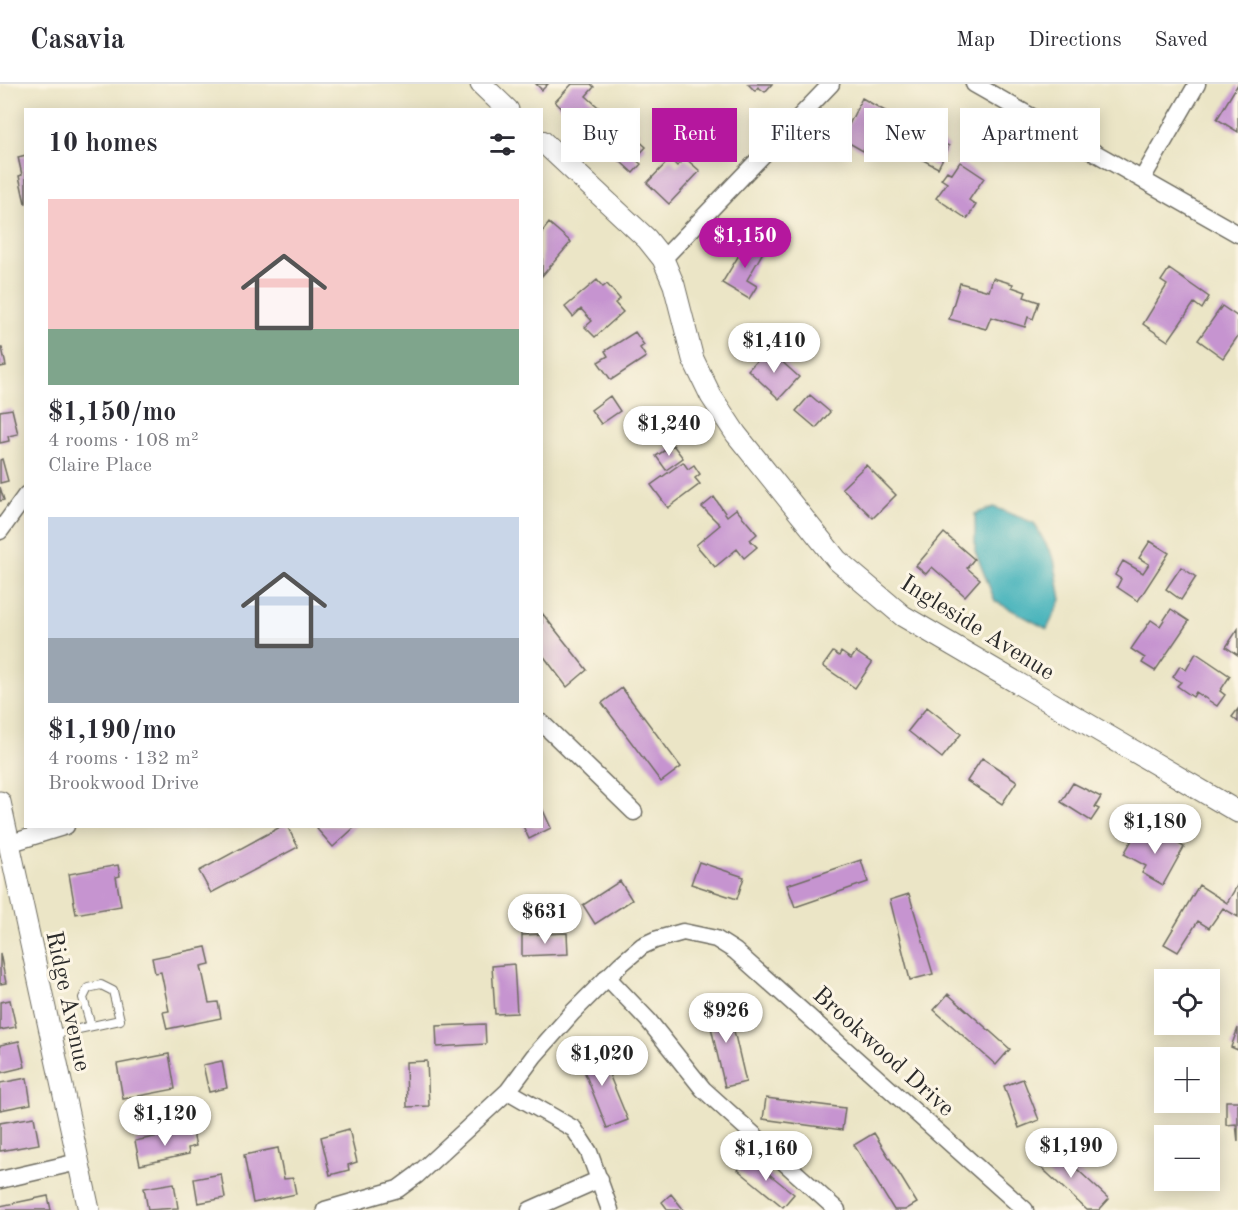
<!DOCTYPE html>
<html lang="en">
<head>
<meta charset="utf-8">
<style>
	body { margin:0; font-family:"Old Standard TT",serif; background:#f2f2f3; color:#2b2b33; height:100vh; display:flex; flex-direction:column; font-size:22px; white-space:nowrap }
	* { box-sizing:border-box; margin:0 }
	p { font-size:20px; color:#7c7c81 }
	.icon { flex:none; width:33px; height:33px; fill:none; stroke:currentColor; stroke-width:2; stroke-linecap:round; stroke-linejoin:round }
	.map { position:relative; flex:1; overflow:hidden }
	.details { position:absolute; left:24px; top:24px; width:519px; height:720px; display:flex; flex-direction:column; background:#fff; border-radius:0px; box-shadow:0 3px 15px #0003 }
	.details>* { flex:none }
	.hud { position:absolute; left:561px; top:24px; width:570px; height:54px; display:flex; gap:12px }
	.fabs { position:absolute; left:1154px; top:885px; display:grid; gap:12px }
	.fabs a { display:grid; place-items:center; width:66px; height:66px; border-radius:0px; background:#fff; box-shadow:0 3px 15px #0003; font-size:30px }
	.price { position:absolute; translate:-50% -51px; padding:0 14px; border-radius:21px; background:#fff; color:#222; font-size:20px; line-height:39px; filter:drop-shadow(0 2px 3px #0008) }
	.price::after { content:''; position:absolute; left:50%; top:36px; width:18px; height:14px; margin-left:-9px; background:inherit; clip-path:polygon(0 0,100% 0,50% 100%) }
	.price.selected { background:#b5179e; color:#fff }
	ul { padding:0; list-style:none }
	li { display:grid; align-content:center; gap:12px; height:318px; padding:0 24px }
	li span { display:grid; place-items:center; height:186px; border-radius:0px; color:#555 }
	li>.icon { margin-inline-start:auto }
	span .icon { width:108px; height:108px; fill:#fffc; stroke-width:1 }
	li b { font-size:26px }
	h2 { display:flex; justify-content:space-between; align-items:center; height:72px; padding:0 24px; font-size:26px }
	.tag { padding:0 21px; border-radius:0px; background:#fff; box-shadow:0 3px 15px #0003; font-size:21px; line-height:54px }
	.tag.selected { background:#b5179e; color:#fff }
	header { display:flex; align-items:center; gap:36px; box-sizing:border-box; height:84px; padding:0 30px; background:#fff; border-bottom:2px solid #e1e1e2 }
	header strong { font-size:28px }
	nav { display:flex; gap:33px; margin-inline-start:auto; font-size:21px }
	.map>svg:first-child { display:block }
	.water { fill:#41b1ba; stroke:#366e72; stroke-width:1.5 }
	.building { fill:#c694d0 }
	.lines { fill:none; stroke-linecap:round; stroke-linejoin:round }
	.service-casing { stroke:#6e6c61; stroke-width:10 }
	.minor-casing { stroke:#6e6c61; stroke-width:19 }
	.tertiary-casing { stroke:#6e6c61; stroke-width:23 }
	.service { stroke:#fff; stroke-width:8 }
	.minor { stroke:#fff; stroke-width:16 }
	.tertiary { stroke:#fff; stroke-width:21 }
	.labels { text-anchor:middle; stroke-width:6; stroke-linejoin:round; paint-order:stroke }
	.street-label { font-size:24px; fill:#2b2b2b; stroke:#fcf5e5 }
</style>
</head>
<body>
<header>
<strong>Casavia</strong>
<nav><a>Map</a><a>Directions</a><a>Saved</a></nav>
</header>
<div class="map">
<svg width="1238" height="1126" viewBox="0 0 1238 1126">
	<rect width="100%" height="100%" fill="#fcf5e5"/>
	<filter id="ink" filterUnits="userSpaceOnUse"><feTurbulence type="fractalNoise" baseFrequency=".0167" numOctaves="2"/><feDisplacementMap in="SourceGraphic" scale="12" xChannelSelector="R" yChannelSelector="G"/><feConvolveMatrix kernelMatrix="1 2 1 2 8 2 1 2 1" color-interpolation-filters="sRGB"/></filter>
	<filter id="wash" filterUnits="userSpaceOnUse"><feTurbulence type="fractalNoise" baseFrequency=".008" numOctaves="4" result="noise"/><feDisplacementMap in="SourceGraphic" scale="24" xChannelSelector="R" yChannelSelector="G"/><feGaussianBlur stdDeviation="1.35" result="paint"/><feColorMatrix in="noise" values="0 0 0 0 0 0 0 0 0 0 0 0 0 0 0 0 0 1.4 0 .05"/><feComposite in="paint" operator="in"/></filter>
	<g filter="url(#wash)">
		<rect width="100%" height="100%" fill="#ebe5c6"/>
		<!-- water -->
		<path class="water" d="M 994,423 L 1034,439 L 1054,475 L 1061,516 L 1047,545 L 995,517 L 975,467 L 975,430 Z"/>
		<g id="blocks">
			<!-- building -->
			<path class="building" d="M 536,0 L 548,0 L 542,6 Z
				M 572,0 L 591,0 L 594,3 L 586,12 L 606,30 L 589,49 L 555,18 Z
				M 748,0 L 772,0 L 765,8 L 758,3 L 755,7 Z
				M 1238,0 L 1238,48 L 1217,35 Z
				M 862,14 L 894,32 L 880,59 L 871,54 L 863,67 L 842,55 Z
				M 618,38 L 624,43 L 628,39 L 639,49 L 635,53 L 646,63 L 635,75 L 641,80 L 633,89 L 599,58 Z
				M 916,44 L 949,62 L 938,84 L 904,66 Z
				M 26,71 L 26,119 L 25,119 L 19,92 L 22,91 L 18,73 Z
				M 685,74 L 700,87 L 669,120 L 647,99 L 670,75 L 677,82 Z
				M 960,78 L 984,94 L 969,116 L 976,121 L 967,135 L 936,114 L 947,99 L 941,95 L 947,87 L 952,90 Z
				M 549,139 L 571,158 L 542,192 L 542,148 Z
				M 750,153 L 766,163 L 747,196 L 757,202 L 749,215 L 722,199 Z
				M 1169,185 L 1209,213 L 1202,225 L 1194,219 L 1168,257 L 1143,240 L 1167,201 L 1161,197 Z
				M 993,194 L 1013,200 L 1012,203 L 1026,208 L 1024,213 L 1039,218 L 1033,235 L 1028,233 L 1025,243 L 991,233 L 986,245 L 949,235 L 960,199 L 989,207 Z
				M 597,196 L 603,203 L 607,200 L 620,215 L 615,219 L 623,228 L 595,253 L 585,243 L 592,237 L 581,225 L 573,233 L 565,223 Z
				M 1222,222 L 1238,233 L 1238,252 L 1223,274 L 1198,256 Z
				M 635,248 L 644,261 L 640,264 L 646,273 L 611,296 L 598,278 L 608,272 L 605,267 Z
				M 0,264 L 2,264 L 6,282 L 0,283 Z
				M 768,265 L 799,293 L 779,315 L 748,286 Z
				M 810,311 L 830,328 L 816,344 L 796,327 Z
				M 610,312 L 620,327 L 601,340 L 591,326 Z
				M 12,325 L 18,350 L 8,352 L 9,357 L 0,359 L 0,327 Z
				M 673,361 L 683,374 L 666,386 L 656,372 Z
				M 2,375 L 8,397 L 0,399 L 0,376 Z
				M 683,378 L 688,385 L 694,381 L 700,390 L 695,394 L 700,400 L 668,424 L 651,401 Z
				M 866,381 L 896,411 L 873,434 L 842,404 Z
				M 0,403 L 4,416 L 0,417 Z
				M 714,413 L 727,432 L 736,425 L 757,450 L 750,456 L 757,463 L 744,474 L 737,465 L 715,483 L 696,461 L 720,441 L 702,423 Z
				M 944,449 L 974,475 L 967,484 L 980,495 L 965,512 L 932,483 L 926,490 L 916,482 Z
				M 1150,457 L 1169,469 L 1138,517 L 1117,503 L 1121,495 L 1115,491 L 1123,477 L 1143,489 L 1149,480 L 1139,474 Z
				M 1181,483 L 1196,493 L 1181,516 L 1166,505 Z
				M 1171,525 L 1189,537 L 1155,587 L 1142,579 L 1145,574 L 1131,565 L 1151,536 L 1160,542 Z
				M 542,529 L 587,586 L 567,603 L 542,570 Z
				M 1238,545 L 1238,571 L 1226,563 Z
				M 833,568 L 839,572 L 841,568 L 851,575 L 856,568 L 872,579 L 855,604 L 823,582 Z
				M 1196,569 L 1230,592 L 1220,607 L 1225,611 L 1217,622 L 1196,608 L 1193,613 L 1177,602 L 1181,598 L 1173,593 L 1180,582 L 1186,586 Z
				M 622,604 L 681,683 L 661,698 L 602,619 Z
				M 927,623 L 961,650 L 942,674 L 908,647 Z
				M 1238,625 L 1238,638 L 1232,633 Z
				M 982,674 L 1017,697 L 1002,720 L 967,697 Z
				M 1073,699 L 1101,713 L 1095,723 L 1099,725 L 1091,737 L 1061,718 Z
				M 542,724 L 551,744 L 529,755 L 523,742 L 542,742 Z
				M 282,742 L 287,742 L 298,763 L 211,809 L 199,787 Z
				M 319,742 L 356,742 L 333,763 L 317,745 Z
				M 1157,747 L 1184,763 L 1163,801 L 1142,789 L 1146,782 L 1124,770 L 1136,749 L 1151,758 Z
				M 861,776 L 868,798 L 795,823 L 787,801 Z
				M 699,778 L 744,793 L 737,815 L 691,800 Z
				M 118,781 L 120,792 L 116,793 L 121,822 L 76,830 L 69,790 Z
				M 620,797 L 632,816 L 595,840 L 583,821 Z
				M 1238,800 L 1238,833 L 1223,824 L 1209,844 L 1198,837 L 1178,868 L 1164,860 L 1199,801 L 1227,819 Z
				M 909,810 L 933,890 L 910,896 L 890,816 Z
				M 567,849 L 568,870 L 522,872 L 522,851 Z
				M 206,863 L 210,880 L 201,882 L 209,919 L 218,918 L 221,934 L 167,945 L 163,928 L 169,927 L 161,888 L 155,889 L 152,874 Z
				M 0,869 L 6,899 L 0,900 Z
				M 514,880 L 517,929 L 495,930 L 492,882 Z
				M 948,910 L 1010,965 L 996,981 L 934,926 Z
				M 10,916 L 16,943 L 0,946 L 0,918 Z
				M 727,917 L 746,998 L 725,1003 L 706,922 Z
				M 485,940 L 486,960 L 437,963 L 436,942 Z
				M 1238,944 L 1238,966 L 1231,963 Z
				M 19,957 L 25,983 L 0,989 L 0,961 Z
				M 597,961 L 628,1036 L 607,1044 L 577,969 Z
				M 169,970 L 175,1005 L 123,1015 L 117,980 Z
				M 222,977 L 227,1004 L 209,1008 L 203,981 Z
				M 427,977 L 429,1022 L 407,1023 L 406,978 Z
				M 27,994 L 31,1020 L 0,1026 L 0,999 Z
				M 1023,995 L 1039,1036 L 1019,1044 L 1004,1002 Z
				M 766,1014 L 845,1024 L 842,1046 L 763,1035 Z
				M 1226,1017 L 1238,1017 L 1238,1058 L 1236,1040 L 1226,1041 Z
				M 34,1033 L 39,1060 L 0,1067 L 0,1039 Z
				M 192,1045 L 196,1062 L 188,1064 L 189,1070 L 140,1081 L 135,1057 Z
				M 349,1045 L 357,1078 L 348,1081 L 349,1086 L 330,1091 L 321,1053 Z
				M 874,1049 L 917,1119 L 905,1126 L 894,1126 L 854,1061 Z
				M 1049,1059 L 1109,1115 L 1099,1126 L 1087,1126 L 1033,1076 Z
				M 278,1064 L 284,1095 L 293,1094 L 296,1110 L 253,1119 L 244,1071 Z
				M 748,1073 L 794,1110 L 783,1123 L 738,1086 Z
				M 221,1090 L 225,1114 L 198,1119 L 194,1095 Z
				M 174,1099 L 178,1124 L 148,1126 L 144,1104 Z
				M 671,1110 L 684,1126 L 668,1126 L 662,1118 Z
				M 48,1112 L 51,1126 L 0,1126 L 0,1122 Z"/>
		</g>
	</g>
	<g filter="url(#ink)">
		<use href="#blocks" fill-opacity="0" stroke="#6e6c61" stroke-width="1.5"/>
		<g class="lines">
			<!-- service casing -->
			<g class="service-casing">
				<path id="service" d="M 51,951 L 120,936 L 113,907 L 101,901 L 88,904 L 83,914 L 91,942"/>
			</g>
			<!-- minor casing -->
			<g class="minor-casing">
				<path id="minor" d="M 974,0 L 1238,150
					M 1142,95 L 1197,0
					M 663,175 L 831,0
					M 0,447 L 26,411
					M 542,639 L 634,728
					M 8,760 L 66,742
					M 607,893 L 648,936 L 703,1005 L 837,1126
					M 508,1007 L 574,1045 L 589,1068 L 610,1126
					M 0,1096 L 78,1078
					M 325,1126 L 398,1105 L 417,1091 L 508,1007 L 534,972 L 573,928 L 621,880 L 642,862 L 655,856 L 683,848 L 716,855 L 735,867 L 1025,1126
					M 530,1126 L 600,1095"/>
			</g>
			<!-- tertiary casing -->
			<g class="tertiary-casing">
				<path id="tertiary" d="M 481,0 L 508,26
					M 542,57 L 647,155 L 663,175 L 674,201 L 693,275 L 711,312 L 736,350 L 837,476 L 903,532 L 1238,728
					M 0,718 L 89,1126"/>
			</g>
			<!-- service -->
			<use href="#service" class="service"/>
			<!-- minor -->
			<use href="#minor" class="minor"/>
			<!-- tertiary -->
			<use href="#tertiary" class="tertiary"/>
		</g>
	</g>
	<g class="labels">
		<!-- street labels -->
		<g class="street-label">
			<text transform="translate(978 543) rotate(32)" y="8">Ingleside Avenue</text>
			<text transform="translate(69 917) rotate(78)" y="8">Ridge Avenue</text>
			<text transform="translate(884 967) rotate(42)" y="8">Brookwood Drive</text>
		</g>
	</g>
</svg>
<div class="fabs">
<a><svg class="icon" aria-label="locate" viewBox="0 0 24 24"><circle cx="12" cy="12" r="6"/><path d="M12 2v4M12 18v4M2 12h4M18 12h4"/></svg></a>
<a>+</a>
<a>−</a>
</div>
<b class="price selected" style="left:745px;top:185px">$1,150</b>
<b class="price" style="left:774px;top:290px">$1,410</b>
<b class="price" style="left:669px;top:373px">$1,240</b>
<b class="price" style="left:1155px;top:771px">$1,180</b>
<b class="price" style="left:545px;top:861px">$631</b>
<b class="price" style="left:726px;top:960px">$926</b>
<b class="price" style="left:602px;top:1003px">$1,020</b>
<b class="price" style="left:165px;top:1063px">$1,120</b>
<b class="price" style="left:1071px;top:1095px">$1,190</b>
<b class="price" style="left:766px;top:1098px">$1,160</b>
<div class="hud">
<a class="tag">Buy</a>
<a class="tag selected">Rent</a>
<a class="tag">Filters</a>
<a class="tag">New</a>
<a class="tag">Apartment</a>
</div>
<section class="details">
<h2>10 homes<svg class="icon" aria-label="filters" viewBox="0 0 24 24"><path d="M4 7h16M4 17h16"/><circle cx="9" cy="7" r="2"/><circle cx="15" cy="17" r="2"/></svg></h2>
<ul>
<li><span style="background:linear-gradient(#f6c9c9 70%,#7fa58c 0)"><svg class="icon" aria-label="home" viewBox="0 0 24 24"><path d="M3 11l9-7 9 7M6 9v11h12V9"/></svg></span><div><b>$1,150/mo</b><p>4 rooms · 108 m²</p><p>Claire Place</p></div></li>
<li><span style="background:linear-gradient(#c9d6e8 65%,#9aa5b1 0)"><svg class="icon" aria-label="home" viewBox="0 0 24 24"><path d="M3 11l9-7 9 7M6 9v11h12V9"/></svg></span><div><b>$1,190/mo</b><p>4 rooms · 132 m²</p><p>Brookwood Drive</p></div></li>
</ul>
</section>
</div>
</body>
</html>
